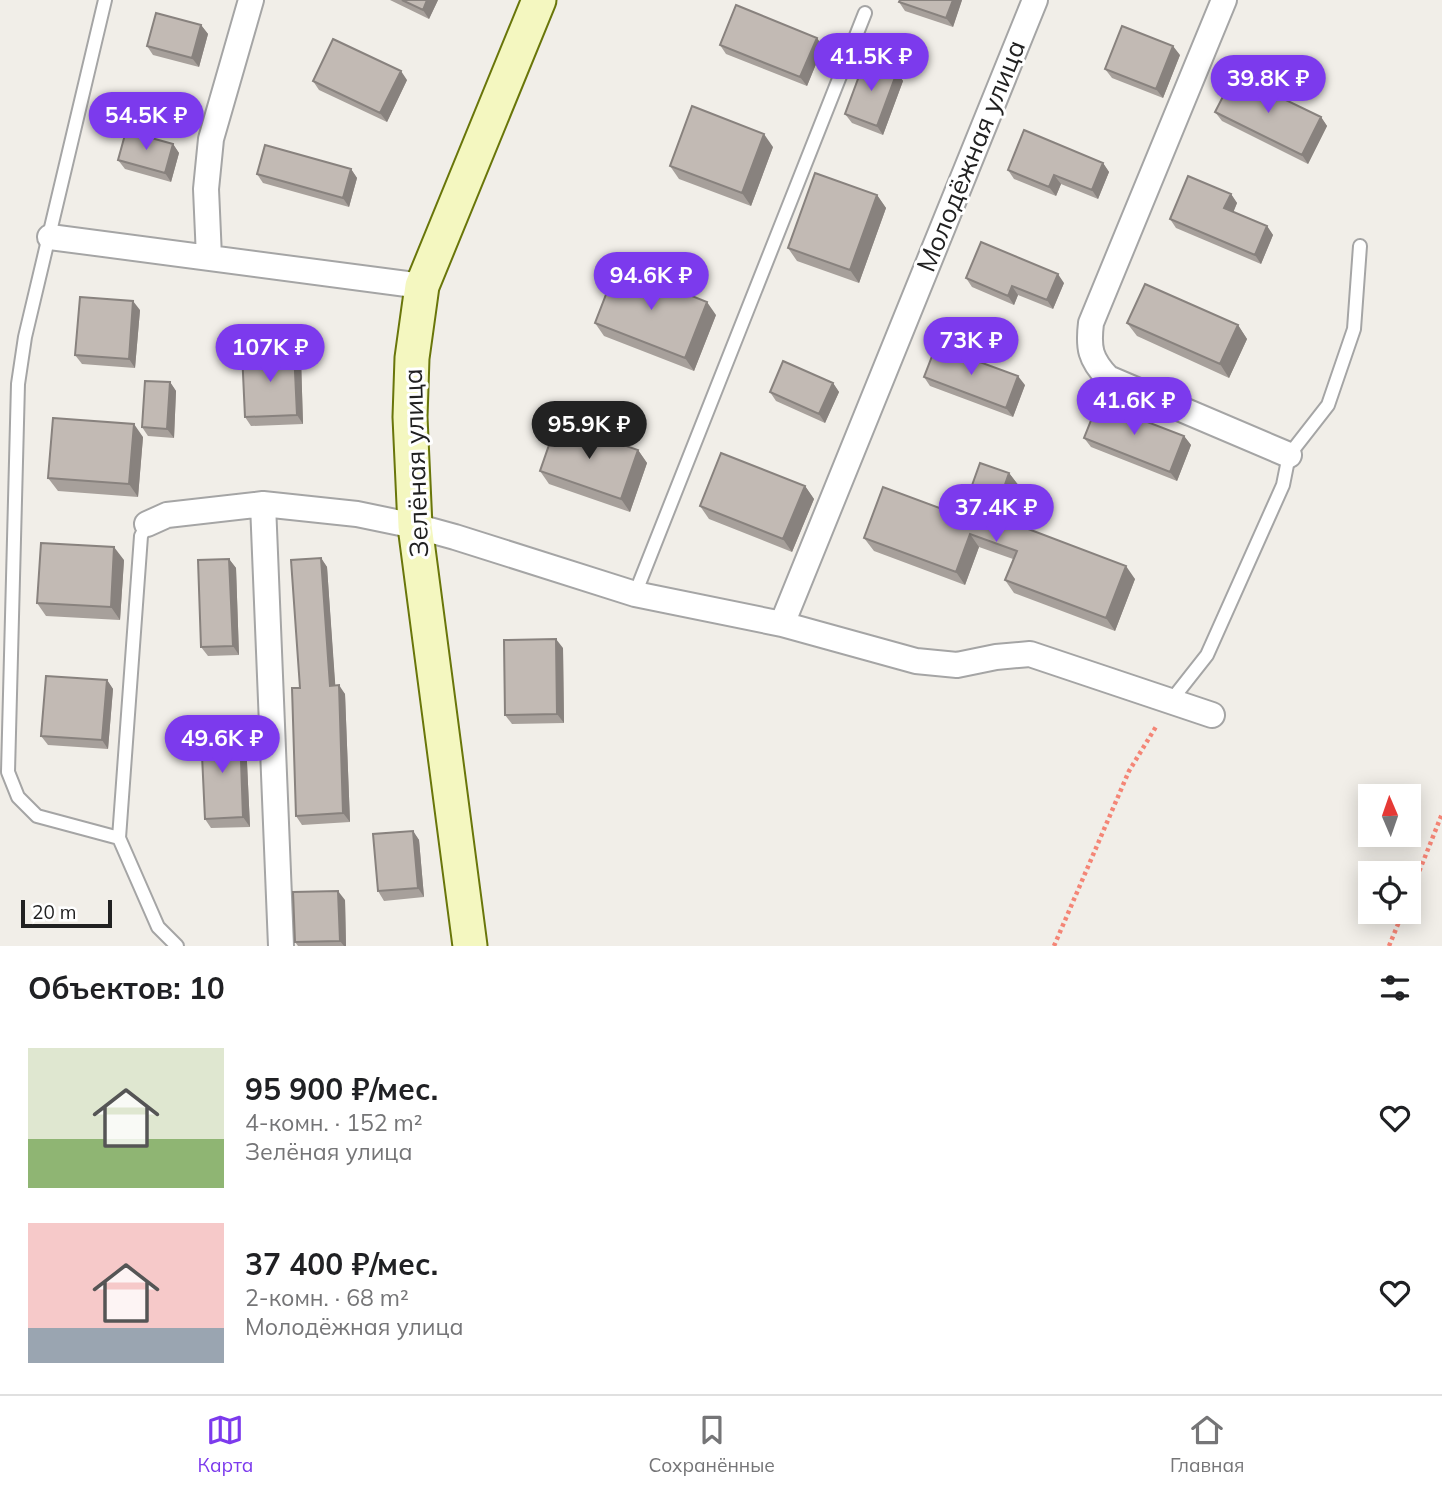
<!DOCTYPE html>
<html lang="ru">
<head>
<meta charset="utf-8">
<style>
	body { margin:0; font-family:Mulish,sans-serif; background:#f6f6f6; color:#202124; height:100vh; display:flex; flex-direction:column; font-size:26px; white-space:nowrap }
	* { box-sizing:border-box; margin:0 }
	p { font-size:23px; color:#757577 }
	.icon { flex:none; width:38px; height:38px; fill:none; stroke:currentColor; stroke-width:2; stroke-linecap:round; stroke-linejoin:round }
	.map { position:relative; height:946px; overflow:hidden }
	.drawer { display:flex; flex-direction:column; background:#fff; flex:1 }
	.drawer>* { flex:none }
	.needle { width:46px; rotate:358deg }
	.buttons { position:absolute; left:1358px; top:784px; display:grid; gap:14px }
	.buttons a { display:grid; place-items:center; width:63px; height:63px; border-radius:0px; background:#fff; box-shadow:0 4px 18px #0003; font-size:35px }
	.scale { position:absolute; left:21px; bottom:18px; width:91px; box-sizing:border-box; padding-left:7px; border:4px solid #212121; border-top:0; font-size:19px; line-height:24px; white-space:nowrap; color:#212121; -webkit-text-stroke:5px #fff; paint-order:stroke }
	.price { position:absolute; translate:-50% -60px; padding:0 16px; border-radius:24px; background:#7c3aed; color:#fff; font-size:23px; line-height:46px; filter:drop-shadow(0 2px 4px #0008) }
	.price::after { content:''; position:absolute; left:50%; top:42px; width:21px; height:16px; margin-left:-10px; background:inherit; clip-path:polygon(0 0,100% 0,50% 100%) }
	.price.active { background:#222; color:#fff }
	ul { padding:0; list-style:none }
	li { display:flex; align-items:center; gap:21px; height:175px; padding:0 28px }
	li span { display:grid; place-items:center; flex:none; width:196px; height:140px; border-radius:0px; color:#555 }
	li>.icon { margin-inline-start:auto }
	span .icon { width:84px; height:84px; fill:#fffc; stroke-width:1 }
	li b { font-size:30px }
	h2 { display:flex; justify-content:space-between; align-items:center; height:84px; padding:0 28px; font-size:30px }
	.menu { display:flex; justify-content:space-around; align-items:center; height:98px; border-top:2px solid #e0e0e0; background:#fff; font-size:19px; color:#757577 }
	.menu a { display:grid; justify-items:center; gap:4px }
	.menu .active { color:#7c3aed }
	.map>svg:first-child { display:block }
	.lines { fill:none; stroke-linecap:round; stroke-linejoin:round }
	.lane-casing { stroke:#a5a5a5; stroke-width:16 }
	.street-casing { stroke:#a5a5a5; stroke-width:28 }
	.secondary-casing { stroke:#69760a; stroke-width:37 }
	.path { stroke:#f48576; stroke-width:4.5; stroke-dasharray:3.5 3.5; stroke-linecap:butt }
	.lane { stroke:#fff; stroke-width:12 }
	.street { stroke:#fff; stroke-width:24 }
	.secondary { stroke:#f4f7c0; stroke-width:33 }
	.wall { fill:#a7a09b }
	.shaded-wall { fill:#88827e }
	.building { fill:#c2bab4; stroke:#88827e; stroke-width:2 }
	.labels { text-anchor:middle; stroke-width:6; stroke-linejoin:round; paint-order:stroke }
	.street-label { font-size:26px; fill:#212121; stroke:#fff }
</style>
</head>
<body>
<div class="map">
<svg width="1442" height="946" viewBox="0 0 1442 946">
	<rect width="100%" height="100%" fill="#f1eee8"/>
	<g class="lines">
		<!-- lane casing -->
		<g class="lane-casing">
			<path id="lane" d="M 105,0 L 25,337 L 18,384 L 8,772 L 18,797 L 37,816 L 119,838
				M 147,524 L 141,536 L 119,838 L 158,927 L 177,946
				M 635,594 L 865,13
				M 1170,702 L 1207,655 L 1283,485 L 1289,455 L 1328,405 L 1354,329 L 1360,246"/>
		</g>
		<!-- street casing -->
		<g class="street-casing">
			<path id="street" d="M 1224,0 L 1091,323 C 1088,348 1090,359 1108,378 L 1289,455
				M 50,237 L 422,286
				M 209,257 L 206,189 L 211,139 L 251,0
				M 263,504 L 281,946
				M 147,524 L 167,515 L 263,504 L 357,514 L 415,526 L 455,537 L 635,594 L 782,624 L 916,661 L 957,665 L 996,657 L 1030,654 L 1212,715
				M 782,624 L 1035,0"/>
		</g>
		<!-- secondary casing -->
		<g class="secondary-casing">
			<path id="secondary" d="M 470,946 L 415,526 L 410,417 L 412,358 L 422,286 L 539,0"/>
		</g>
		<!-- path -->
		<path class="path" d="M 1409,897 L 1442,814
			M 1054,946 L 1129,771 L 1157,725
			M 1389,946 L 1403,912"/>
		<!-- lane -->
		<use href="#lane" class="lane"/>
		<!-- street -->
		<use href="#street" class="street"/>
		<!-- secondary -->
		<use href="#secondary" class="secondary"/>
	</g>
	<!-- wall -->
	<path class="wall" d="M 390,0 L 438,0 L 429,19 Z
		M 900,0 L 962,0 L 953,27 L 905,11 L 899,2 Z
		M 201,25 L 208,34 L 199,67 L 153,55 L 147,46 Z
		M 817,38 L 823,47 L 807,86 L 726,54 L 720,45 Z
		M 1180,55 L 1163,98 L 1112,78 L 1105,69 Z
		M 897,72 L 903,81 L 883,135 L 852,123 L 845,114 Z
		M 407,80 L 387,122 L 319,90 L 313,81 Z
		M 1215,112 L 1321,117 L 1327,126 L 1308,164 L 1222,121 Z
		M 173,144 L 179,153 L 171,182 L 125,169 L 118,160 Z
		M 773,147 L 751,206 L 679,179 L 670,166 Z
		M 1103,163 L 1109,172 L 1098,199 L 1061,184 L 1056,196 L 1014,179 L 1008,170 Z
		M 351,169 L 357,178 L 349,207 L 263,183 L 257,174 Z
		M 1231,194 L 1237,203 L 1233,212 L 1267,226 L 1273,235 L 1261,264 L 1176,228 L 1170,219 Z
		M 877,195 L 886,208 L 859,283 L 797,261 L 788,248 Z
		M 966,278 L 1064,283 L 1053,309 L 1018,295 L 1014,305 L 972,287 Z
		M 140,310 L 135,368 L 82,364 L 75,355 Z
		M 716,315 L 694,371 L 604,336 L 595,323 Z
		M 1127,323 L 1238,325 L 1247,339 L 1229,378 L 1137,336 Z
		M 301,359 L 303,424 L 251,426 L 245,417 Z
		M 924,377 L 1025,385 L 1013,417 L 930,386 Z
		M 170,382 L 176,391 L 174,438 L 148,436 L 142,427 Z
		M 833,383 L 839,392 L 825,423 L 776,401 L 770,392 Z
		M 1184,436 L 1191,445 L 1177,481 L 1091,447 L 1084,438 Z
		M 143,437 L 138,497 L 58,491 L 48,478 Z
		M 638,450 L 647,463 L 630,512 L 549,484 L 540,471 Z
		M 1009,473 L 1019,486 L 1006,520 L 1135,579 L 1115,631 L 1014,593 L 1005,580 L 1013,559 L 979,547 L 965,585 L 874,551 L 864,538 L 961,516 Z
		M 805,486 L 814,499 L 792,552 L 709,519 L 700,506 Z
		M 321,558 L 327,567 L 335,686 L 345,694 L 350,822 L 302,825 L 296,816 L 300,688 Z
		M 229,559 L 236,568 L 239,655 L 208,656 L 201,647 Z
		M 124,560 L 120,620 L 46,616 L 37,603 Z
		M 563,648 L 564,723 L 512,724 L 505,715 Z
		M 107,680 L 113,689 L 108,749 L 48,745 L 41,736 Z
		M 246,741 L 250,827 L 211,828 L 205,819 Z
		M 413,831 L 419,840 L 424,897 L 384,901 L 378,891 Z
		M 345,900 L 346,946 L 298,946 L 295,942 Z"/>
	<!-- shaded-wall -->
	<path class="shaded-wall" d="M 427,0 L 438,0 L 429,19 L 423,10 Z
		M 953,0 L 962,0 L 953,27 L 946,18 Z
		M 201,25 L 208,34 L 199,67 L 192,58 Z
		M 817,38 L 823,47 L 807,86 L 800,77 Z
		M 1173,46 L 1180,55 L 1163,98 L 1156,89 Z
		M 401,71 L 407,80 L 387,122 L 380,113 Z
		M 897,72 L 903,81 L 883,135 L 877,126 Z
		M 1321,117 L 1327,126 L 1308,164 L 1302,155 Z
		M 764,134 L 773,147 L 751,206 L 742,193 Z
		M 173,144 L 179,153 L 171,182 L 165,173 Z
		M 1103,163 L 1109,172 L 1098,199 L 1092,190 Z
		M 351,169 L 357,178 L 349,207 L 343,198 Z
		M 1054,175 L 1061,184 L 1056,196 L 1049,187 Z
		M 1231,194 L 1237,203 L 1231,218 L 1224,208 Z
		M 877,195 L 886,208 L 859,283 L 850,270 Z
		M 1267,226 L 1273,235 L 1261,264 L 1255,255 Z
		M 1058,274 L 1064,283 L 1053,309 L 1047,300 Z
		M 1012,286 L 1018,295 L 1014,305 L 1008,296 Z
		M 133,301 L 140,310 L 135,368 L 129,359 Z
		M 707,302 L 716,315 L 694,371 L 685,358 Z
		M 1238,325 L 1247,339 L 1229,378 L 1220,364 Z
		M 294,350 L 301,359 L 303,424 L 297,415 Z
		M 1018,376 L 1025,385 L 1013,417 L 1006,408 Z
		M 170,382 L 176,391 L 174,438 L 167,429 Z
		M 833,383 L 839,392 L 825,423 L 819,414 Z
		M 134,424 L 143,437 L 138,497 L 129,484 Z
		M 1184,436 L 1191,445 L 1177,481 L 1170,472 Z
		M 638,450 L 647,463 L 630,512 L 621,499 Z
		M 1009,473 L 1019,486 L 1003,529 L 994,516 Z
		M 805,486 L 814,499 L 792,552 L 783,539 Z
		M 970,534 L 979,547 L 965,585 L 956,572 Z
		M 114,547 L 124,560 L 120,620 L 111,607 Z
		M 321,558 L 327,567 L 336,695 L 330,686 Z
		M 229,559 L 236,568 L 239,655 L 233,646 Z
		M 1126,566 L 1135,579 L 1115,631 L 1106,618 Z
		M 556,639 L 563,648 L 564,723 L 557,714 Z
		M 107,680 L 113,689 L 108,749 L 102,740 Z
		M 339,685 L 345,694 L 350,822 L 343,813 Z
		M 240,732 L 246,741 L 250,827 L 243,817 Z
		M 413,831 L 419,840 L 424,897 L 418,888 Z
		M 338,891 L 345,900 L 346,946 L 344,946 L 340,941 Z"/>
	<!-- building -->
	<path class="building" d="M 402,0 L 427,0 L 423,10 Z
		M 900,0 L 953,0 L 946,18 L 899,2 Z
		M 736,5 L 817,38 L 800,77 L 720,45 Z
		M 156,13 L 201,25 L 192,58 L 147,46 Z
		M 1122,26 L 1173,46 L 1156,89 L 1105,69 Z
		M 333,39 L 401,71 L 380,113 L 313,81 Z
		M 865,60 L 897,72 L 877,126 L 845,114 Z
		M 1234,75 L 1321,117 L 1302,155 L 1215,112 Z
		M 692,106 L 764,134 L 742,193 L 670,166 Z
		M 1024,130 L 1103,163 L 1092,190 L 1054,175 L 1049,187 L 1008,170 Z
		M 126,131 L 173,144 L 165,173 L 118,160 Z
		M 265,145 L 351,169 L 343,198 L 257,174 Z
		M 815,173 L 877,195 L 850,270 L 788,248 Z
		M 1188,176 L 1231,194 L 1224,208 L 1267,226 L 1255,255 L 1170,219 Z
		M 981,242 L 1058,274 L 1047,300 L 1012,286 L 1008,296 L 966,278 Z
		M 617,266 L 707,302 L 685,358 L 595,323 Z
		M 1145,284 L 1238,325 L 1220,364 L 1127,323 Z
		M 80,297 L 133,301 L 129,359 L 75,355 Z
		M 936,346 L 1018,376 L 1006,408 L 924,377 Z
		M 294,350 L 297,415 L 245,417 L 242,352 Z
		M 783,361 L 833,383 L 819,414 L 770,392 Z
		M 145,381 L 170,382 L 167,429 L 142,427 Z
		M 1098,403 L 1184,436 L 1170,472 L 1084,438 Z
		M 53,418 L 134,424 L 129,484 L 48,478 Z
		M 557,422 L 638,450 L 621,499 L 540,471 Z
		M 721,453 L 805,486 L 783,539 L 700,506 Z
		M 980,463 L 1009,473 L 994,516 L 1126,566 L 1106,618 L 1005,580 L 1017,551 L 970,534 L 956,572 L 864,538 L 883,487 L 961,516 Z
		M 41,543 L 114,547 L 111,607 L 37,603 Z
		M 321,558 L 330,686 L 339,685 L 343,813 L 296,816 L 292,688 L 300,688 L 291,560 Z
		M 229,559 L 233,646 L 201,647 L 198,560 Z
		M 556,639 L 557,714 L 505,715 L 504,640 Z
		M 46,676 L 107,680 L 102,740 L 41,736 Z
		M 240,732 L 243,817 L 205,819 L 201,734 Z
		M 413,831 L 418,888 L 378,891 L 373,834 Z
		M 338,891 L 340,941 L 295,942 L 293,892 Z"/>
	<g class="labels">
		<!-- street labels -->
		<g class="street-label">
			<text transform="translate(971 156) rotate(-68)" y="9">Молодёжная улица</text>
			<text transform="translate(416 463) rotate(-92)" y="9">Зелёная улица</text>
		</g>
	</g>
</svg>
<div class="buttons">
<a><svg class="needle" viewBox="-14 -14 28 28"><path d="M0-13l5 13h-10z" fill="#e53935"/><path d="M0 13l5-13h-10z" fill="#757577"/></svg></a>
<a><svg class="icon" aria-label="locate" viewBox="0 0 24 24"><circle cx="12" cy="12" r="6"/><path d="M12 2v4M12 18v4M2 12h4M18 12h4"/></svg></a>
</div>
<div class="scale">20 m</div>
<b class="price" style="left:871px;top:93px">41.5K ₽</b>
<b class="price" style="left:1268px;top:115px">39.8K ₽</b>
<b class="price" style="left:146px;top:152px">54.5K ₽</b>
<b class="price" style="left:651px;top:312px">94.6K ₽</b>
<b class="price" style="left:971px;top:377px">73K ₽</b>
<b class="price" style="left:270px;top:384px">107K ₽</b>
<b class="price" style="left:1134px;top:437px">41.6K ₽</b>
<b class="price active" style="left:589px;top:461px">95.9K ₽</b>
<b class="price" style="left:996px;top:544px">37.4K ₽</b>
<b class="price" style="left:222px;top:775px">49.6K ₽</b>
</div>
<section class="drawer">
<h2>Объектов: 10<svg class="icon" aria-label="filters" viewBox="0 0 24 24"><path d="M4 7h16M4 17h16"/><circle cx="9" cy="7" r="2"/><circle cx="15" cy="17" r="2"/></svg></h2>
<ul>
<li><span style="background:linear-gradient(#dfe7d0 65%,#8fb573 0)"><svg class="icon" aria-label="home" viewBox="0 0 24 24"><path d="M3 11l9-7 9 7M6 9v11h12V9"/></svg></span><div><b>95 900 ₽/мес.</b><p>4-комн. · 152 m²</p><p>Зелёная улица</p></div><svg class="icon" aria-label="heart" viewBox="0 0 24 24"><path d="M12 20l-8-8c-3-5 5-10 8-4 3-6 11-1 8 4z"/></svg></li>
<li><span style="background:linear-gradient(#f6c9c9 75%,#9aa5b1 0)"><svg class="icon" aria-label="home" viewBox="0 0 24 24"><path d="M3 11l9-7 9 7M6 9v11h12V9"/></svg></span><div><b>37 400 ₽/мес.</b><p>2-комн. · 68 m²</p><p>Молодёжная улица</p></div><svg class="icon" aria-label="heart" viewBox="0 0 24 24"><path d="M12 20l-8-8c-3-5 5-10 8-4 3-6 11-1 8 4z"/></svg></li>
</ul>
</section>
<nav class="menu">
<a class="active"><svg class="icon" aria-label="map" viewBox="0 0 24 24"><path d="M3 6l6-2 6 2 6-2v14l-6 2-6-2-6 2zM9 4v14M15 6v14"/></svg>Карта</a>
<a><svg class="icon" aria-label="saved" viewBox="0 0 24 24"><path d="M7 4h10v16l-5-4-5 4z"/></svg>Сохранённые</a>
<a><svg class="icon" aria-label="home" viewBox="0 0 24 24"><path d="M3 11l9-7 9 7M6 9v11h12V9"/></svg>Главная</a>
</nav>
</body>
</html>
